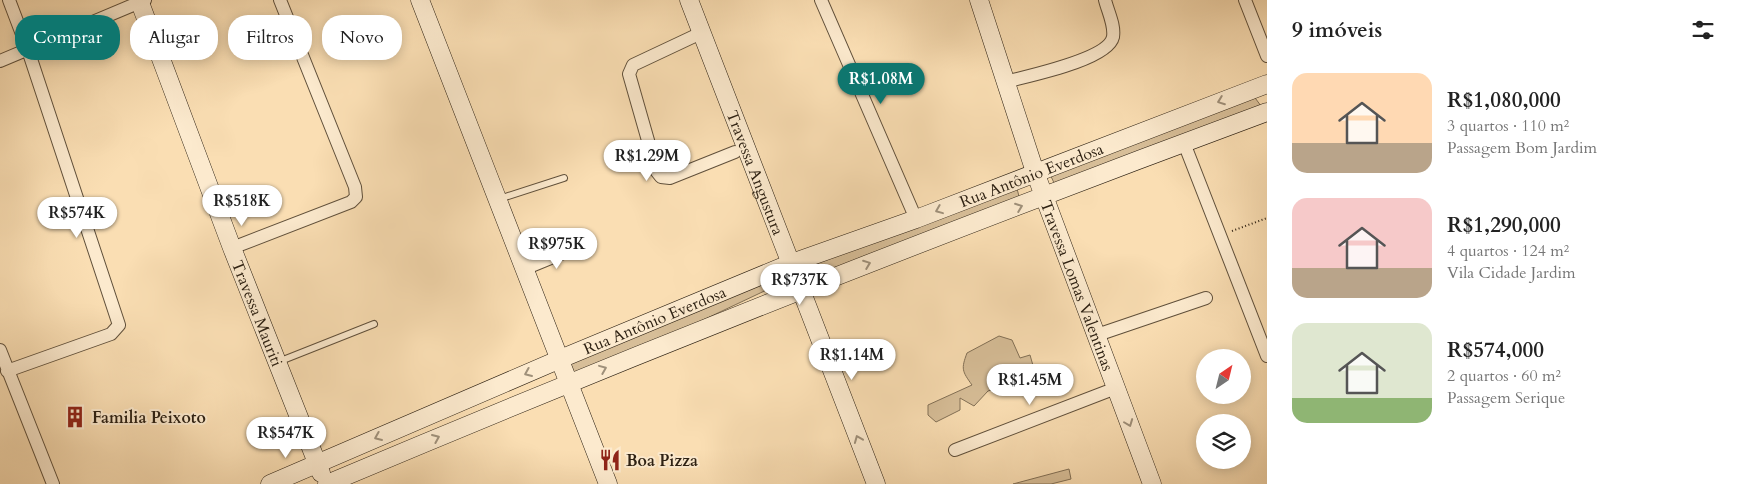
<!DOCTYPE html>
<html lang="pt">
<head>
<meta charset="utf-8">
<style>
	body { margin:0; font-family:Cardo,serif; background:#f2f2f2; color:#222; height:100vh; display:flex; flex-direction:column; font-size:19px; white-space:nowrap }
	* { box-sizing:border-box; margin:0 }
	p { font-size:16px; color:#767676 }
	.icon { flex:none; width:28px; height:28px; fill:none; stroke:currentColor; stroke-width:2; stroke-linecap:round; stroke-linejoin:round }
	.map { position:relative; flex:1; overflow:hidden }
	.drawer { display:flex; flex-direction:column; background:#fff; width:475px }
	.drawer>* { flex:none }
	.top-card { position:absolute; left:15px; top:15px; width:475px; height:45px; display:flex; gap:10px }
	.needle { width:32px; rotate:35deg }
	.fabs { position:absolute; left:1196px; top:349px; display:grid; gap:10px }
	.fabs a { display:grid; place-items:center; width:55px; height:55px; border-radius:50%; background:#fff; box-shadow:0 2px 12px #0003; font-size:25px }
	.price { position:absolute; translate:-50% -42px; padding:0 11px; border-radius:18px; background:#fff; color:#222; font-size:16px; line-height:32px; filter:drop-shadow(0 1px 2px #0008) }
	.price::after { content:''; position:absolute; left:50%; top:30px; width:15px; height:11px; margin-left:-8px; background:inherit; clip-path:polygon(0 0,100% 0,50% 100%) }
	.price.on { background:#0f766e; color:#fff }
	ul { padding:0; list-style:none }
	li { display:flex; align-items:center; gap:15px; height:125px; padding:0 25px }
	li span { display:grid; place-items:center; flex:none; width:140px; height:100px; border-radius:15px; color:#555 }
	li>.icon { margin-inline-start:auto }
	span .icon { width:60px; height:60px; fill:#fffc; stroke-width:1 }
	li b { font-size:21px }
	h2 { display:flex; justify-content:space-between; align-items:center; height:60px; padding:0 25px; font-size:21px }
	.chip { padding:0 18px; border-radius:20px; background:#fff; box-shadow:0 2px 12px #0003; font-size:18px; line-height:45px }
	.chip.on { background:#0f766e; color:#fff }
	main { display:flex; flex:1; min-height:0 }
	.map>svg:first-child { display:block }
	.green { fill:#d7be98; stroke:#827056 }
	.lines { fill:none; stroke-linecap:round; stroke-linejoin:round }
	.lane-casing { stroke:#60503b; stroke-width:8 }
	.street-casing { stroke:#60503b; stroke-width:14 }
	.secondary-casing { stroke:#2d2113; stroke-width:19 }
	.path { stroke:#2d2113; stroke-width:2; stroke-dasharray:1 2.5; stroke-linecap:butt }
	.lane { stroke:#fceace; stroke-width:6 }
	.street { stroke:#fceace; stroke-width:12 }
	.secondary { stroke:#fceace; stroke-width:18 }
	.oneway { stroke:#9f907a }
	.labels { text-anchor:middle; stroke-width:4; stroke-linejoin:round; paint-order:stroke }
	.street-label { font-size:16px; fill:#2d2113; stroke:#fceace }
	.poi-label { font-size:16px; font-weight:bold; fill:#2d2113; stroke:#fceace; text-anchor:start }
</style>
</head>
<body>
<main>
<div class="map">
<svg width="1267" height="484" viewBox="0 0 1267 484">
	<rect width="100%" height="100%" fill="#fadeb3"/>
	<filter id="stains"><feTurbulence type="fractalNoise" baseFrequency=".004" numOctaves="4"/><feColorMatrix values="0 0 0 0 .2 0 0 0 0 .09 0 0 0 0 .02 0 0 0 .5 -.17"/></filter>
	<radialGradient id="worn" r=".72"><stop offset=".6" stop-color="#630" stop-opacity="0"/><stop offset="1" stop-color="#630" stop-opacity=".3"/></radialGradient>
	<!-- green -->
	<path class="green" d="M 1253,95 L 1261,106 L 1055,185 L 1049,172 Z
		M 1016,185 L 1020,200 L 821,273 L 817,261 Z
		M 775,279 L 775,286 L 576,380 L 565,357 Z
		M 999,336 L 1012,340 L 1020,358 L 1030,355 L 1036,376 L 988,391 L 974,406 L 960,398 L 960,410 L 936,422 L 928,415 L 928,405 L 972,385 C 962,371 961,369 967,353 Z
		M 1069,469 L 1071,479 L 1051,484 L 1013,484 Z"/>
	<g class="lines">
		<!-- lane casing -->
		<g class="lane-casing">
			<path id="lane" d="M 499,199 L 564,178
				M 278,362 L 374,324"/>
		</g>
		<!-- street casing -->
		<g class="street-casing">
			<path id="street" d="M 821,0 L 916,219
				M 1245,0 L 1267,56
				M 701,33 L 633,65 L 629,74 L 657,172 L 661,177 L 670,178 L 735,152
				M 0,61 L 145,0
				M 1005,82 C 1027,76 1108,60 1113,37 C 1115,25 1108,12 1105,0
				M 1184,143 L 1267,356
				M 232,248 L 351,202 L 356,197 L 355,187 L 280,0
				M 524,269 L 580,246
				M 1097,335 L 1206,298
				M 0,350 L 53,484
				M 7,371 L 111,334 L 119,325 L 28,50 L 9,0
				M 955,450 L 1116,388"/>
		</g>
		<!-- secondary casing -->
		<g class="secondary-casing">
			<g id="secondary">
				<path id="s1" d="M 139,0 L 232,248 L 321,473"/>
				<path d="M 420,0 L 608,484"/>
				<path id="s2" d="M 689,0 L 876,484"/>
				<path id="s3" d="M 979,0 L 1035,172 L 1152,484"/>
				<path id="s4" d="M 270,484 L 565,357 L 789,264 L 916,219 L 1267,84"/>
				<path d="M 327,484 C 637,353 951,229 1267,112"/>
			</g>
		</g>
		<!-- path -->
		<path class="path" d="M 1232,231 L 1267,218"/>
		<!-- lane -->
		<use href="#lane" class="lane"/>
		<!-- street -->
		<use href="#street" class="street"/>
		<!-- secondary -->
		<use href="#secondary" class="secondary"/>
	</g>
	<!-- one-way arrows -->
	<defs><path id="oneway-chevron" d="M-2-3.5L2.5 0L-2 3.5" fill="none" stroke-width="1.6" stroke-linecap="round" stroke-linejoin="round" transform="scale(1.25)"/></defs>
	<g class="oneway">
		<use href="#oneway-chevron" transform="translate(1221 101) rotate(159)"/>
		<use href="#oneway-chevron" transform="translate(1019 207) rotate(-21)"/>
		<use href="#oneway-chevron" transform="translate(939 210) rotate(158)"/>
		<use href="#oneway-chevron" transform="translate(867 264) rotate(-21)"/>
		<use href="#oneway-chevron" transform="translate(603 369) rotate(-22)"/>
		<use href="#oneway-chevron" transform="translate(528 373) rotate(157)"/>
		<use href="#oneway-chevron" transform="translate(1129 423) rotate(69)"/>
		<use href="#oneway-chevron" transform="translate(378 437) rotate(157)"/>
		<use href="#oneway-chevron" transform="translate(436 438) rotate(-23)"/>
		<use href="#oneway-chevron" transform="translate(858 439) rotate(-112)"/>
	</g>
	<!-- icons -->
	<defs>
		<g id="building-bare" transform="scale(1.725)"><path d="M-4-6H4V6H1V3H-1V6H-4ZM-2.5-4.3h1.7v1.8h-1.7ZM.8-4.3h1.7v1.8H.8ZM-2.5-1h1.7V.8h-1.7ZM.8-1h1.7V.8H.8Z" fill="#8f2418" stroke="#fceace" stroke-width="2.5" paint-order="stroke"/></g>
		<g id="restaurant-bare" transform="scale(1.725)"><path d="M-5-6h1v4h1v-4h1v4h1v-4h1v5L-1.5 .5V6h-2V.5L-5-1ZM5-6V6H3V1.5H1.5Q1.5-4 5-6Z" fill="#8f2418" stroke="#fceace" stroke-width="2.5" paint-order="stroke"/></g>
	</defs>
	<g fill-rule="evenodd">
		<use href="#building-bare" x="75" y="417"/>
		<use href="#restaurant-bare" x="610" y="460"/>
	</g>
	<g class="labels">
		<!-- street labels -->
		<g class="street-label">
			<text dy="6" stroke="none"><textPath href="#s2" startOffset="185">Travessa Angustura</textPath></text>
			<text dy="6" stroke="none"><textPath href="#s4" startOffset="822">Rua Antônio Everdosa</textPath></text>
			<text dy="6" stroke="none"><textPath href="#s3" startOffset="302">Travessa Lomas Valentinas</textPath></text>
			<text dy="6" stroke="none"><textPath href="#s1" startOffset="335">Travessa Mauriti</textPath></text>
			<text dy="6" stroke="none"><textPath href="#s4" startOffset="418">Rua Antônio Everdosa</textPath></text>
		</g>
		<!-- poi labels -->
		<g class="poi-label">
			<text x="92" y="423">Familia Peixoto</text>
			<text x="626" y="466">Boa Pizza</text>
		</g>
	</g>
	<rect width="100%" height="100%" filter="url(#stains)"/>
	<rect width="100%" height="100%" fill="url(#worn)"/>
</svg>
<div class="fabs">
<a><svg class="needle" viewBox="-14 -14 28 28"><path d="M0-13l5 13h-10z" fill="#e53935"/><path d="M0 13l5-13h-10z" fill="#767676"/></svg></a>
<a><svg class="icon" aria-label="layers" viewBox="0 0 24 24"><path d="M12 4l9 5-9 5-9-5zM3 14l9 5 9-5"/></svg></a>
</div>
<b class="price on" style="left:881px;top:105px">R$1.08M</b>
<b class="price" style="left:647px;top:182px">R$1.29M</b>
<b class="price" style="left:242px;top:227px">R$518K</b>
<b class="price" style="left:77px;top:239px">R$574K</b>
<b class="price" style="left:557px;top:270px">R$975K</b>
<b class="price" style="left:800px;top:306px">R$737K</b>
<b class="price" style="left:852px;top:381px">R$1.14M</b>
<b class="price" style="left:1030px;top:406px">R$1.45M</b>
<b class="price" style="left:286px;top:459px">R$547K</b>
<div class="top-card">
<a class="chip on">Comprar</a>
<a class="chip">Alugar</a>
<a class="chip">Filtros</a>
<a class="chip">Novo</a>
</div>
</div>
<section class="drawer">
<h2>9 imóveis<svg class="icon" aria-label="filters" viewBox="0 0 24 24"><path d="M4 7h16M4 17h16"/><circle cx="9" cy="7" r="2"/><circle cx="15" cy="17" r="2"/></svg></h2>
<ul>
<li><span style="background:linear-gradient(#ffd9b3 70%,#b9a48a 0)"><svg class="icon" aria-label="home" viewBox="0 0 24 24"><path d="M3 11l9-7 9 7M6 9v11h12V9"/></svg></span><div><b>R$1,080,000</b><p>3 quartos · 110 m²</p><p>Passagem Bom Jardim</p></div></li>
<li><span style="background:linear-gradient(#f6c9c9 70%,#b9a48a 0)"><svg class="icon" aria-label="home" viewBox="0 0 24 24"><path d="M3 11l9-7 9 7M6 9v11h12V9"/></svg></span><div><b>R$1,290,000</b><p>4 quartos · 124 m²</p><p>Vila Cidade Jardim</p></div></li>
<li><span style="background:linear-gradient(#dfe7d0 75%,#8fb573 0)"><svg class="icon" aria-label="home" viewBox="0 0 24 24"><path d="M3 11l9-7 9 7M6 9v11h12V9"/></svg></span><div><b>R$574,000</b><p>2 quartos · 60 m²</p><p>Passagem Serique</p></div></li>
</ul>
</section>
</main>
</body>
</html>
